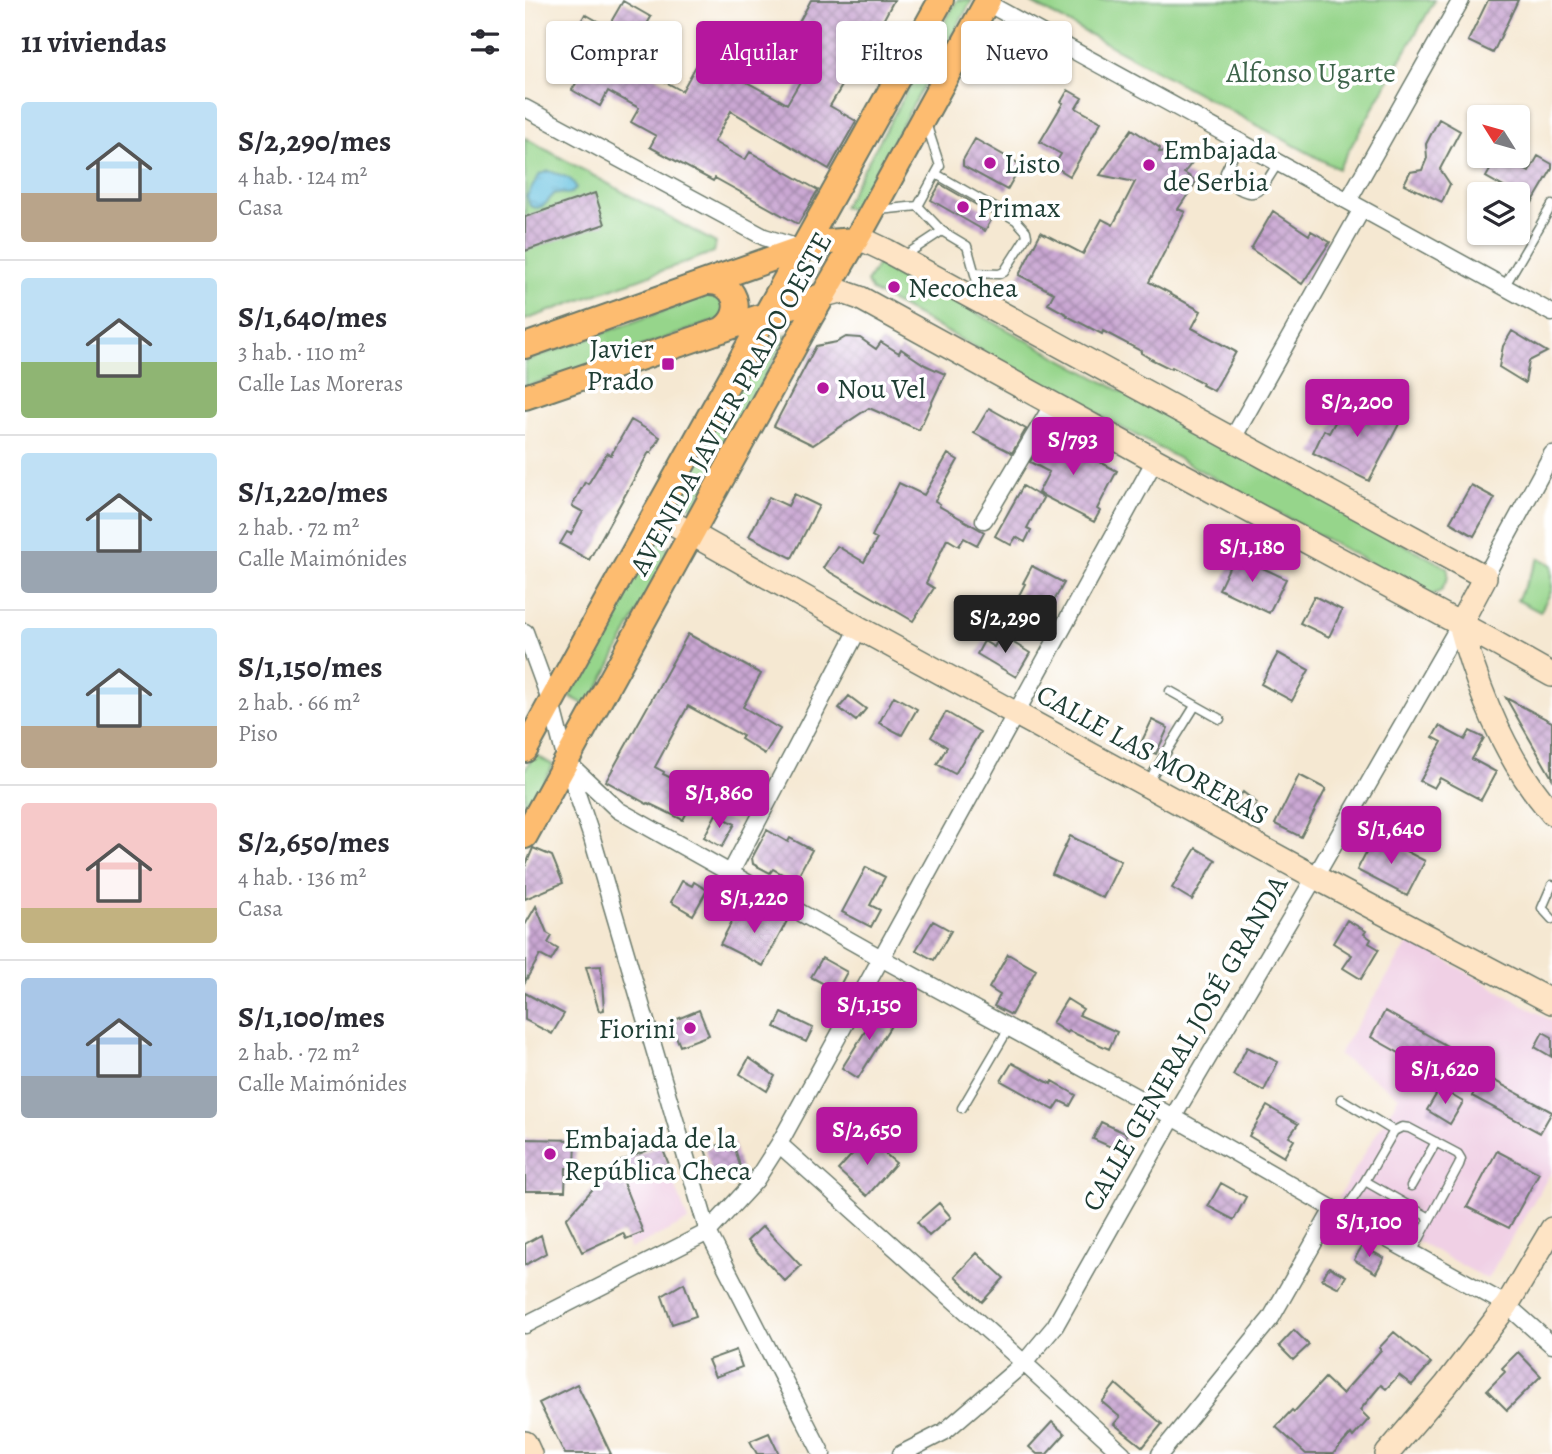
<!DOCTYPE html>
<html lang="es">
<head>
<meta charset="utf-8">
<style>
	body { margin:0; font-family:Alegreya,serif; background:#f7f7f7; color:#2b2b33; height:100vh; display:flex; flex-direction:column; font-size:26px; white-space:nowrap }
	* { box-sizing:border-box; margin:0 }
	p { font-size:23px; color:#7c7c81 }
	.icon { flex:none; width:38px; height:38px; fill:none; stroke:currentColor; stroke-width:2; stroke-linecap:round; stroke-linejoin:round }
	.map { position:relative; flex:1; overflow:hidden }
	.details { display:flex; flex-direction:column; background:#fff; width:525px }
	.details>* { flex:none }
	.banner { position:absolute; left:21px; top:21px; width:665px; height:63px; display:flex; gap:14px }
	.needle { width:46px; rotate:307deg }
	.tools { position:absolute; left:942px; top:105px; display:grid; gap:14px }
	.tools a { display:grid; place-items:center; width:63px; height:63px; border-radius:7px; background:#fff; box-shadow:0 2px 5px #0004; font-size:35px }
	.price { position:absolute; translate:-50% -60px; padding:0 16px; border-radius:7px; background:#b5179e; color:#fff; font-size:23px; line-height:46px; filter:drop-shadow(0 2px 4px #0008) }
	.price::after { content:''; position:absolute; left:50%; top:42px; width:21px; height:16px; margin-left:-10px; background:inherit; clip-path:polygon(0 0,100% 0,50% 100%) }
	.price.current { background:#222; color:#fff }
	ul { padding:0; list-style:none }
	li { display:flex; align-items:center; gap:21px; height:175px; padding:0 21px }
	li+li { border-top:2px solid #e1e1e2 }
	li span { display:grid; place-items:center; flex:none; width:196px; height:140px; border-radius:7px; color:#555 }
	li>.icon { margin-inline-start:auto }
	span .icon { width:84px; height:84px; fill:#fffc; stroke-width:1 }
	li b { font-size:30px }
	h2 { display:flex; justify-content:space-between; align-items:center; height:84px; padding:0 21px; font-size:30px }
	.chip { padding:0 24px; border-radius:7px; background:#fff; box-shadow:0 2px 5px #0004; font-size:24px; line-height:63px }
	.chip.current { background:#b5179e; color:#fff }
	main { display:flex; flex:1; min-height:0 }
	.map>svg:first-child { display:block }
	.built { fill:#f0d0e5 }
	.green { fill:#96d58b; stroke:#5a8960; stroke-width:2 }
	.water { fill:url(#water-ripples); stroke:#407e8a; stroke-width:2 }
	.building { fill:url(#building-cross-hatch) }
	.lines { fill:none; stroke-linecap:round; stroke-linejoin:round }
	.lane-casing { stroke:#6a796b; stroke-width:11 }
	.street-casing { stroke:#6a796b; stroke-width:19 }
	.secondary-casing { stroke:#6a796b; stroke-width:26 }
	.primary-casing { stroke:#6a796b; stroke-width:28 }
	.lane { stroke:#fff; stroke-width:8 }
	.street { stroke:#fff; stroke-width:16 }
	.secondary { stroke:#fee4c5; stroke-width:23 }
	.primary { stroke:#fdbc6f; stroke-width:24 }
	.poi-dot { fill:#b5179e; stroke:#fff; stroke-width:2.5 }
	.labels { text-anchor:middle; stroke-width:7; stroke-linejoin:round; paint-order:stroke }
	.park-label { font-size:28px; fill:#3d634a; stroke:#fff }
	.poi-label { font-size:28px; fill:#1f3d34; stroke:#fff; text-anchor:start }
	.street-label { font-size:28px; fill:#1f3d34; stroke:#fff }
</style>
</head>
<body>
<main>
<section class="details">
<h2>11 viviendas<svg class="icon" aria-label="filters" viewBox="0 0 24 24"><path d="M4 7h16M4 17h16"/><circle cx="9" cy="7" r="2"/><circle cx="15" cy="17" r="2"/></svg></h2>
<ul>
<li><span style="background:linear-gradient(#bfe0f5 65%,#b9a48a 0)"><svg class="icon" aria-label="home" viewBox="0 0 24 24"><path d="M3 11l9-7 9 7M6 9v11h12V9"/></svg></span><div><b>S/2,290/mes</b><p>4 hab. · 124 m²</p><p>Casa</p></div></li>
<li><span style="background:linear-gradient(#bfe0f5 60%,#8fb573 0)"><svg class="icon" aria-label="home" viewBox="0 0 24 24"><path d="M3 11l9-7 9 7M6 9v11h12V9"/></svg></span><div><b>S/1,640/mes</b><p>3 hab. · 110 m²</p><p>Calle Las Moreras</p></div></li>
<li><span style="background:linear-gradient(#bfe0f5 70%,#9aa5b1 0)"><svg class="icon" aria-label="home" viewBox="0 0 24 24"><path d="M3 11l9-7 9 7M6 9v11h12V9"/></svg></span><div><b>S/1,220/mes</b><p>2 hab. · 72 m²</p><p>Calle Maimónides</p></div></li>
<li><span style="background:linear-gradient(#bfe0f5 70%,#b9a48a 0)"><svg class="icon" aria-label="home" viewBox="0 0 24 24"><path d="M3 11l9-7 9 7M6 9v11h12V9"/></svg></span><div><b>S/1,150/mes</b><p>2 hab. · 66 m²</p><p>Piso</p></div></li>
<li><span style="background:linear-gradient(#f6c9c9 75%,#c2b280 0)"><svg class="icon" aria-label="home" viewBox="0 0 24 24"><path d="M3 11l9-7 9 7M6 9v11h12V9"/></svg></span><div><b>S/2,650/mes</b><p>4 hab. · 136 m²</p><p>Casa</p></div></li>
<li><span style="background:linear-gradient(#a9c7e8 70%,#9aa5b1 0)"><svg class="icon" aria-label="home" viewBox="0 0 24 24"><path d="M3 11l9-7 9 7M6 9v11h12V9"/></svg></span><div><b>S/1,100/mes</b><p>2 hab. · 72 m²</p><p>Calle Maimónides</p></div></li>
</ul>
</section>
<div class="map">
<svg width="1027" height="1454" viewBox="0 0 1027 1454">
	<defs>
		<pattern id="water-ripples" width="26" height="14" patternUnits="userSpaceOnUse" patternTransform="scale(1.75)"><rect width="26" height="14" fill="#60bfdf"/><path d="M2 4q2-2 4 0t4 0M15 11q2-2 4 0t4 0" fill="none" stroke="#4f9cb6"/></pattern>
		<pattern id="building-cross-hatch" width="8" height="8" patternUnits="userSpaceOnUse" patternTransform="scale(1.75)"><rect width="8" height="8" fill="#caa7d3"/><path d="M0 0l8 8M0 8l8-8" fill="none" stroke="#a389ac"/></pattern>
	</defs>
	<rect width="100%" height="100%" fill="#fff"/>
	<filter id="ink" filterUnits="userSpaceOnUse"><feTurbulence type="fractalNoise" baseFrequency=".0143" numOctaves="2"/><feDisplacementMap in="SourceGraphic" scale="14" xChannelSelector="R" yChannelSelector="G"/><feConvolveMatrix kernelMatrix="1 2 1 2 8 2 1 2 1" color-interpolation-filters="sRGB"/></filter>
	<filter id="wash" filterUnits="userSpaceOnUse"><feTurbulence type="fractalNoise" baseFrequency=".00686" numOctaves="4" result="noise"/><feDisplacementMap in="SourceGraphic" scale="28" xChannelSelector="R" yChannelSelector="G"/><feGaussianBlur stdDeviation="1.57" result="paint"/><feColorMatrix in="noise" values="0 0 0 0 0 0 0 0 0 0 0 0 0 0 0 0 0 1.4 0 .05"/><feComposite in="paint" operator="in"/></filter>
	<g filter="url(#wash)">
		<rect width="100%" height="100%" fill="#f5e8d2"/>
		<!-- built -->
		<path class="built" d="M 885,940 L 1027,1021 L 1027,1171 L 962,1279 L 813,1198 L 874,1096 L 813,1055 Z
			M 136,1145 L 163,1221 L 105,1249 L 73,1171 Z"/>
		<!-- green -->
		<path class="green" d="M 432,0 L 447,0 L 329,210 L 318,207 Z
			M 501,0 L 910,0 L 813,169 Z
			M 0,138 L 191,243 L 189,252 L 0,320 Z
			M 353,264 L 361,264 L 923,568 L 923,577 L 916,591 L 905,596 L 347,291 L 342,282 Z
			M 195,293 L 204,301 L 196,319 L 0,387 L 0,361 L 183,295 Z
			M 263,334 L 169,508 L 146,495 L 233,347 Z
			M 126,539 L 145,550 L 64,707 L 44,696 Z
			M 1014,558 L 1027,565 L 1027,590 L 1015,612 L 992,600 Z
			M 9,754 L 28,765 L 0,816 L 0,770 Z"/>
		<!-- water -->
		<path class="water" d="M 24,171 C 34,175 48,176 51,188 C 46,197 38,193 30,193 C 22,201 18,212 5,206 L 2,196 L 15,174 Z"/>
		<g id="blocks">
			<!-- building -->
			<path class="building" d="M 286,0 L 369,0 L 325,82 L 321,79 L 305,106 L 331,121 L 304,169 L 206,111 L 189,142 L 220,160 L 225,152 L 293,190 L 273,224 L 190,178 L 188,181 L 125,147 L 131,136 L 106,122 L 114,108 L 83,91 L 75,106 L 47,90 L 63,63 L 40,50 L 60,14 L 83,27 L 98,1 L 126,17 L 101,60 L 157,91 L 176,57 L 262,104 L 283,68 L 274,63 L 291,34 L 273,24 Z
				M 963,0 L 993,0 L 968,53 L 943,41 Z
				M 543,90 L 557,98 L 551,108 L 576,122 L 545,176 L 529,166 L 536,154 L 515,142 L 538,103 L 536,102 Z
				M 914,119 L 935,131 L 915,169 L 925,184 L 917,202 L 879,184 L 885,172 L 897,170 L 902,158 L 901,144 Z
				M 607,129 L 635,148 L 634,152 L 654,150 L 669,160 L 659,173 L 672,181 L 653,209 L 660,212 L 624,282 L 645,293 L 645,294 L 676,311 L 667,328 L 711,352 L 689,391 L 677,385 L 678,383 L 647,367 L 646,369 L 626,359 L 616,353 L 616,351 L 578,331 L 577,334 L 542,316 L 543,315 L 523,304 L 529,293 L 494,275 L 516,232 L 558,254 L 577,219 L 588,225 L 610,182 L 575,175 Z
				M 450,139 L 496,165 L 482,190 L 438,166 L 438,160 Z
				M 973,156 L 976,156 L 1004,172 L 1013,156 L 1027,164 L 1027,169 L 1007,203 L 961,177 Z
				M 415,184 L 469,215 L 460,231 L 406,200 Z
				M 70,193 L 80,224 L 0,251 L 0,217 Z
				M 748,211 L 784,235 L 786,231 L 805,242 L 777,284 L 726,249 Z
				M 987,331 L 1022,352 L 1004,361 L 1000,383 L 974,367 L 978,346 Z
				M 321,337 L 335,338 L 351,349 L 356,342 L 374,353 L 376,349 L 400,365 L 420,374 L 394,430 L 344,408 L 288,445 L 249,426 L 291,346 L 312,342 Z
				M 824,397 L 874,424 L 844,481 L 788,453 L 799,430 L 804,433 Z
				M 464,408 L 501,429 L 487,453 L 449,433 Z
				M 106,420 L 135,437 L 126,453 L 124,452 L 64,560 L 35,544 L 42,532 L 46,534 L 58,512 L 47,506 L 60,482 L 63,484 L 82,453 L 86,455 Z
				M 523,434 L 592,471 L 572,509 L 575,511 L 569,522 L 513,493 L 524,472 L 505,462 Z
				M 423,454 L 433,460 L 410,501 L 415,504 L 414,506 L 459,532 L 452,545 L 439,538 L 434,546 L 422,539 L 401,583 L 409,588 L 388,621 L 298,568 L 312,546 L 339,562 L 352,539 L 347,536 L 374,483 L 399,495 Z
				M 946,485 L 970,498 L 949,536 L 925,522 Z
				M 498,486 L 518,498 L 502,528 L 506,530 L 500,542 L 491,537 L 486,545 L 470,536 Z
				M 269,494 L 294,506 L 267,558 L 224,536 L 244,497 L 263,506 Z
				M 710,555 L 761,579 L 744,613 L 694,589 Z
				M 507,566 L 539,583 L 514,628 L 485,612 L 500,584 L 498,583 Z
				M 789,596 L 817,610 L 804,637 L 775,623 Z
				M 163,634 L 236,674 L 218,707 L 255,729 L 240,754 L 216,739 L 218,736 L 163,706 L 130,767 L 139,772 L 138,774 L 173,791 L 158,820 L 123,803 L 122,804 L 81,781 Z
				M 476,635 L 505,653 L 491,677 L 452,654 L 459,641 L 469,647 Z
				M 753,653 L 784,670 L 767,701 L 736,684 Z
				M 324,696 L 341,709 L 331,721 L 314,708 Z
				M 369,696 L 392,709 L 377,735 L 354,723 Z
				M 981,698 L 1027,722 L 1027,778 Z
				M 421,712 L 455,732 L 430,774 L 412,764 L 422,747 L 406,737 Z
				M 627,720 L 643,728 L 631,754 L 614,747 Z
				M 914,726 L 940,740 L 945,731 L 959,738 L 947,759 L 971,772 L 956,800 L 915,778 L 909,788 L 895,781 L 917,742 L 908,737 Z
				M 774,775 L 801,789 L 776,837 L 750,824 Z
				M 718,792 L 732,803 L 723,815 L 709,804 Z
				M 191,814 L 210,824 L 197,847 L 179,837 Z
				M 242,830 L 263,842 L 265,838 L 287,850 L 270,881 L 248,869 L 245,873 L 228,864 L 227,858 Z
				M 850,835 L 900,861 L 882,896 L 832,870 Z
				M 545,836 L 596,861 L 578,898 L 527,874 Z
				M 8,848 L 27,856 L 38,883 L 0,899 L 0,867 Z
				M 671,848 L 691,860 L 667,900 L 647,888 Z
				M 341,867 L 360,877 L 345,905 L 355,910 L 346,927 L 317,912 Z
				M 157,881 L 167,886 L 169,882 L 182,890 L 168,915 L 146,902 Z
				M 11,906 L 22,933 L 27,936 L 23,943 L 33,949 L 26,961 L 15,955 L 0,982 L 0,925 Z
				M 238,909 L 262,921 L 238,966 L 195,944 L 213,910 L 232,920 Z
				M 822,920 L 841,931 L 839,934 L 846,939 L 844,943 L 854,949 L 836,979 L 818,968 L 827,955 L 808,943 Z
				M 408,921 L 426,931 L 409,960 L 391,950 Z
				M 483,954 L 511,970 L 486,1015 L 469,1006 L 475,995 L 464,988 Z
				M 297,958 L 322,972 L 312,991 L 286,977 Z
				M 76,966 L 79,1010 L 74,1011 L 61,967 Z
				M 0,993 L 39,1014 L 27,1034 L 0,1020 Z
				M 542,999 L 558,1009 L 554,1015 L 592,1032 L 584,1049 L 544,1031 L 542,1033 L 527,1023 Z
				M 356,1006 L 372,1016 L 333,1078 L 317,1068 Z
				M 174,1010 L 184,1035 L 155,1046 L 145,1022 Z
				M 860,1011 L 922,1046 L 915,1060 L 941,1084 L 938,1089 L 846,1037 Z
				M 257,1013 L 288,1028 L 281,1042 L 250,1027 Z
				M 1018,1032 L 1027,1037 L 1027,1057 L 1010,1047 Z
				M 722,1047 L 753,1062 L 739,1091 L 708,1075 Z
				M 224,1058 L 250,1076 L 242,1091 L 215,1074 Z
				M 487,1063 L 526,1084 L 527,1081 L 551,1095 L 545,1106 L 535,1101 L 529,1110 L 476,1081 Z
				M 959,1075 L 1027,1112 L 1015,1133 L 947,1096 Z
				M 915,1088 L 938,1102 L 925,1124 L 902,1110 Z
				M 742,1106 L 773,1124 L 764,1137 L 769,1140 L 759,1157 L 724,1136 Z
				M 576,1122 L 602,1134 L 595,1151 L 568,1139 Z
				M 342,1138 L 371,1163 L 342,1196 L 313,1170 Z
				M 0,1139 L 51,1140 L 50,1168 L 41,1168 L 40,1191 L 0,1191 Z
				M 208,1141 L 216,1170 L 189,1178 L 180,1149 Z
				M 136,1145 L 145,1167 L 128,1174 L 125,1168 L 97,1180 L 118,1232 L 101,1239 L 98,1233 L 57,1252 L 41,1219 L 91,1163 Z
				M 972,1151 L 1014,1173 L 984,1228 L 942,1207 Z
				M 696,1183 L 721,1197 L 709,1220 L 683,1206 Z
				M 414,1203 L 426,1217 L 404,1236 L 392,1222 Z
				M 238,1226 L 276,1266 L 260,1281 L 222,1241 Z
				M 16,1235 L 21,1253 L 0,1265 L 0,1244 Z
				M 837,1246 L 859,1258 L 851,1273 L 829,1260 Z
				M 452,1253 L 479,1278 L 457,1302 L 430,1276 Z
				M 804,1267 L 821,1276 L 814,1288 L 797,1279 Z
				M 159,1283 L 171,1316 L 147,1324 L 137,1296 Z
				M 769,1330 L 784,1345 L 768,1360 L 754,1346 Z
				M 869,1332 L 906,1363 L 887,1385 L 874,1375 L 861,1389 L 856,1385 L 835,1410 L 844,1419 L 828,1437 L 826,1434 L 808,1454 L 781,1454 L 751,1427 L 767,1410 L 769,1412 L 800,1378 L 817,1394 L 856,1350 L 854,1348 Z
				M 211,1350 L 217,1367 L 190,1377 L 183,1360 Z
				M 993,1352 L 1016,1376 L 982,1410 L 962,1390 L 980,1372 L 977,1368 Z
				M 52,1384 L 73,1427 L 86,1454 L 40,1454 L 14,1403 Z
				M 591,1384 L 637,1424 L 618,1447 L 589,1424 L 595,1417 L 577,1402 Z
				M 527,1422 L 540,1434 L 522,1454 L 512,1454 L 504,1447 Z
				M 244,1433 L 254,1454 L 232,1454 L 225,1441 Z"/>
		</g>
	</g>
	<g filter="url(#ink)">
		<use href="#blocks" fill-opacity="0" stroke="#6a796b" stroke-width="2"/>
		<g class="lines">
			<!-- lane casing -->
			<g class="lane-casing">
				<path id="lane" d="M 715,142 L 700,172 L 700,179 C 732,206 735,191 753,163
					M 411,174 L 491,220 L 501,231 L 502,236 L 479,272 L 474,274 L 450,273
					M 393,206 L 417,231
					M 354,210 L 393,206 L 415,166 L 401,123
					M 379,256 L 417,231 L 442,246 L 456,296
					M 979,287 L 1027,205
					M 645,691 L 695,719
					M 623,782 L 670,706
					M 1027,885 L 1017,908 L 1027,919
					M 816,1099 L 869,1131
					M 437,1108 L 484,1028
					M 840,1181 L 905,1218
					M 886,1186 L 911,1142
					M 818,1213 L 840,1181 L 869,1131 L 877,1127 L 884,1128 L 933,1154 L 936,1159 L 934,1165 L 887,1252"/>
			</g>
			<!-- street casing -->
			<g class="street-casing">
				<path id="street" d="M 462,3 L 1027,313
					M 0,108 L 239,237 L 274,248
					M 823,201 L 936,0
					M 708,438 L 837,209
					M 459,520 L 528,404
					M 960,577 L 1027,454
					M 0,632 L 26,703 L 41,761 L 67,838 L 183,1232 L 297,1454
					M 41,761 L 93,810 L 356,958 L 648,1117 L 808,1209 L 982,1305 L 1027,1345
					M 206,872 L 334,628
					M 254,1144 L 499,1363 L 598,1454
					M 0,1325 L 183,1232 L 231,1180 L 254,1144 L 630,460
					M 376,1454 L 419,1432 L 499,1363 L 530,1326 L 648,1117 L 790,877 L 935,624
					M 635,1454 L 746,1318 L 808,1209"/>
			</g>
			<!-- secondary casing -->
			<g class="secondary-casing">
				<path id="secondary" d="M 331,240 L 343,242 L 362,251 L 960,577 L 935,624 C 953,691 980,760 1027,813
					M 299,295 L 315,291 L 335,298 L 630,460 L 963,639 L 1027,675
					M 130,513 L 334,628 L 790,877 L 1027,1002
					M 0,1443 L 5,1454
					M 862,1454 L 921,1385 L 982,1305 L 1027,1229"/>
			</g>
			<!-- primary casing -->
			<g class="primary-casing">
				<path id="primary" d="M 182,282 C 211,281 221,312 198,329
					M 0,346 L 277,248 L 303,242 L 331,240
					M 0,397 L 299,295
					M 0,750 C 137,499 276,249 416,0
					M 0,836 L 285,318 L 339,226 L 463,0"/>
			</g>
			<!-- lane -->
			<use href="#lane" class="lane"/>
			<!-- street -->
			<use href="#street" class="street"/>
			<!-- secondary -->
			<use href="#secondary" class="secondary"/>
			<!-- primary -->
			<use href="#primary" class="primary"/>
		</g>
	</g>
	<!-- markers -->
	<g class="poi-dot">
		<circle cx="465" cy="163" r="7"/>
		<circle cx="624" cy="165" r="7"/>
		<circle cx="438" cy="207" r="7"/>
		<circle cx="369" cy="287" r="7"/>
		<rect x="136" y="357" width="14" height="14" rx="3.5"/>
		<circle cx="298" cy="388" r="7"/>
		<circle cx="165" cy="1028" r="7"/>
		<circle cx="25" cy="1154" r="7"/>
	</g>
	<g class="labels">
		<!-- park labels -->
		<g class="park-label">
			<text x="786" y="82">Alfonso Ugarte</text>
		</g>
		<!-- poi labels -->
		<g class="poi-label">
			<text x="638" y="159">Embajada<tspan x="638" dy="32">de Serbia</tspan></text>
			<text x="479" y="173">Listo</text>
			<text x="452" y="217">Primax</text>
			<text x="383" y="297">Necochea</text>
			<text x="129" y="358" text-anchor="end">Javier<tspan x="129" dy="32">Prado</tspan></text>
			<text x="312" y="398">Nou Vel</text>
			<text x="151" y="1038" text-anchor="end">Fiorini</text>
			<text x="39" y="1148">Embajada de la<tspan x="39" dy="32">República Checa</tspan></text>
		</g>
		<!-- street labels -->
		<g class="street-label">
			<text transform="translate(205 403) rotate(-61)" y="10">AVENIDA JAVIER PRADO OESTE</text>
			<text transform="translate(628 754) rotate(29)" y="10">CALLE LAS MORERAS</text>
			<text transform="translate(659 1043) rotate(-60)" y="10">CALLE GENERAL JOSÉ GRANDA</text>
		</g>
	</g>
</svg>
<div class="tools">
<a><svg class="needle" viewBox="-14 -14 28 28"><path d="M0-13l5 13h-10z" fill="#e53935"/><path d="M0 13l5-13h-10z" fill="#7c7c81"/></svg></a>
<a><svg class="icon" aria-label="layers" viewBox="0 0 24 24"><path d="M12 4l9 5-9 5-9-5zM3 14l9 5 9-5"/></svg></a>
</div>
<b class="price" style="left:832px;top:439px">S/2,200</b>
<b class="price" style="left:548px;top:477px">S/793</b>
<b class="price" style="left:727px;top:584px">S/1,180</b>
<b class="price current" style="left:480px;top:655px">S/2,290</b>
<b class="price" style="left:194px;top:830px">S/1,860</b>
<b class="price" style="left:866px;top:866px">S/1,640</b>
<b class="price" style="left:229px;top:935px">S/1,220</b>
<b class="price" style="left:344px;top:1042px">S/1,150</b>
<b class="price" style="left:920px;top:1106px">S/1,620</b>
<b class="price" style="left:342px;top:1167px">S/2,650</b>
<b class="price" style="left:844px;top:1259px">S/1,100</b>
<div class="banner">
<a class="chip">Comprar</a>
<a class="chip current">Alquilar</a>
<a class="chip">Filtros</a>
<a class="chip">Nuevo</a>
</div>
</div>
</main>
</body>
</html>
